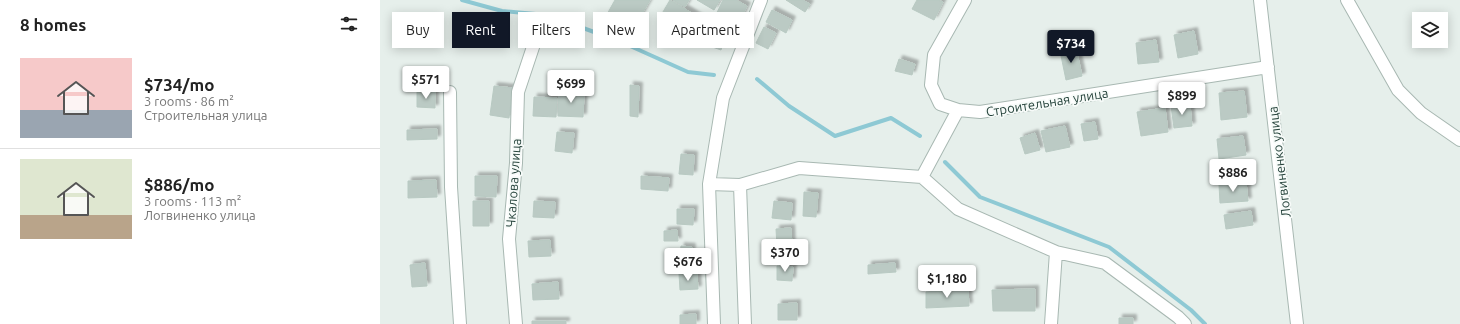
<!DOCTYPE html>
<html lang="en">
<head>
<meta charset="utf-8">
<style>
	body { margin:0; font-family:Ubuntu,sans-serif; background:#f6f6f6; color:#222; height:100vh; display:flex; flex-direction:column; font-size:15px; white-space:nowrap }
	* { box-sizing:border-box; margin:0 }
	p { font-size:13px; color:#767676 }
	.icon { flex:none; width:22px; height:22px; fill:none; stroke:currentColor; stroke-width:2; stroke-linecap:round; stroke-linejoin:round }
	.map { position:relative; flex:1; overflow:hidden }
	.details { display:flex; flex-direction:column; background:#fff; width:380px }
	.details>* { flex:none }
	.guide { position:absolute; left:12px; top:12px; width:380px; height:36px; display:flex; gap:8px }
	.controls { position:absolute; left:1032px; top:12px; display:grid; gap:8px }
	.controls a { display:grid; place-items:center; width:36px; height:36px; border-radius:0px; background:#fff; box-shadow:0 2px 10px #0003; font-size:20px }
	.price { position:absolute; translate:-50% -34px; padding:0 9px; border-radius:4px; background:#fff; color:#222; font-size:13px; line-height:26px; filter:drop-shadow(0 1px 2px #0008) }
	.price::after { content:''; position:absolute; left:50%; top:24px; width:12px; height:9px; margin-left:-6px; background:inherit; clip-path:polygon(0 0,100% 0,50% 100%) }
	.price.selected { background:#111827; color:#fff }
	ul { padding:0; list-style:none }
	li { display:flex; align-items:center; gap:12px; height:100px; padding:0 20px }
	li+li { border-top:1px solid #e0e0e0 }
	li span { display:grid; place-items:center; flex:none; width:112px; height:80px; border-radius:0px; color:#555 }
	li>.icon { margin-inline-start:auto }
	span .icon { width:48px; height:48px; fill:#fffc; stroke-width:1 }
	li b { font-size:17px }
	h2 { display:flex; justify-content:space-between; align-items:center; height:48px; padding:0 20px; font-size:17px }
	.pill { padding:0 14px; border-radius:0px; background:#fff; box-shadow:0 2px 10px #0003; font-size:14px; line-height:36px }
	.pill.selected { background:#111827; color:#fff }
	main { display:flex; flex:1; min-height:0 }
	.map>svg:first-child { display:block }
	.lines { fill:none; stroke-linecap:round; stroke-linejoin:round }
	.stream { stroke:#8ec9d4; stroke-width:4 }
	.building { fill:#bbcac4; stroke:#b8c9c2; filter:url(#shadow) }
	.minor-casing { stroke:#a8b8b2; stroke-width:14 }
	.minor { stroke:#fff; stroke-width:12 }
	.labels { text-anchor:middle; stroke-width:3.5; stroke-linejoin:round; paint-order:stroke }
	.street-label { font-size:13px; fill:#24423a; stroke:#f7fbf9 }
</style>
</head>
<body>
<main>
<section class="details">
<h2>8 homes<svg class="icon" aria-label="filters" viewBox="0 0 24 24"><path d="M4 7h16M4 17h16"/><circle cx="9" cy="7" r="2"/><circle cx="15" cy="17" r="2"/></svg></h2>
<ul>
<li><span style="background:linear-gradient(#f6c9c9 65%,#9aa5b1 0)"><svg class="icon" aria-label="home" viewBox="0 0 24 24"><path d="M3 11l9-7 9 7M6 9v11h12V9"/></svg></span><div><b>$734/mo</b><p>3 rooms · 86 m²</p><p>Строительная улица</p></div></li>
<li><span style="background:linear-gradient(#dfe7d0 70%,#b9a48a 0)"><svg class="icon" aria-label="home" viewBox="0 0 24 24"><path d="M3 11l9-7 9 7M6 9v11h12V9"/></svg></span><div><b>$886/mo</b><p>3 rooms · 113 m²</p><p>Логвиненко улица</p></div></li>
</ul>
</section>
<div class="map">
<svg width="1080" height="324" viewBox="0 0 1080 324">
	<defs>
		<filter id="shadow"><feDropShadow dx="3.5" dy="-3.5" stdDeviation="1" flood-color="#0004"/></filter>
	</defs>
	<rect width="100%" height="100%" fill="#e6efeb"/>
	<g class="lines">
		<!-- stream -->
		<path class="stream" d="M 82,0 L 122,11 L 167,15 L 239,41 L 308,72 L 334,75
			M 377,79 L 409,106 L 455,136 L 511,118 L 540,136
			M 565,162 L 600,197 L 729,247 L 811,310 L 825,324"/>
	</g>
	<!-- building -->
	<path class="building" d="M 235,0 L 270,0 L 252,31 L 226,16 Z
		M 290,0 L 320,18 L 311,34 L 280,17 Z
		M 293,0 L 309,0 L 305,7 Z
		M 317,0 L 340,0 L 334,10 Z
		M 343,0 L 356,0 L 367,6 L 355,30 L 334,19 Z
		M 406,0 L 422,0 L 430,4 L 425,12 Z
		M 537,0 L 558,0 L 563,2 L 554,20 L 532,9 Z
		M 392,10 L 412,20 L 406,33 L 386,22 Z
		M 323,25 L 347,33 L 341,50 L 318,42 Z
		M 384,27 L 396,33 L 388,49 L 376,43 Z
		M 814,31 L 818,54 L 798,58 L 794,35 Z
		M 776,40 L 779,62 L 758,64 L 756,43 Z
		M 696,48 L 702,76 L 686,80 L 680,51 Z
		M 519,59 L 535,64 L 532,75 L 515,71 Z
		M 250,85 L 259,86 L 258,117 L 250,116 Z
		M 114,86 L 133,88 L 129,118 L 110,115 Z
		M 864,91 L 867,117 L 841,120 L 839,93 Z
		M 37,92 L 55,92 L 55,108 L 37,107 Z
		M 179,92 L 204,93 L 203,117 L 178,116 Z
		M 154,97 L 177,98 L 176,117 L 153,116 Z
		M 810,105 L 812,126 L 794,128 L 791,106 Z
		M 785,108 L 788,132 L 761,136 L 757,112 Z
		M 715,122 L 718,139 L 704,141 L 701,124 Z
		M 685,126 L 690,147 L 666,152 L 661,131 Z
		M 57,129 L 57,139 L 27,140 L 27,130 Z
		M 177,132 L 194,133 L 192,153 L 175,151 Z
		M 655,133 L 660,150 L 645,154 L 640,138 Z
		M 863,136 L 866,155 L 839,159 L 837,139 Z
		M 301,154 L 314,155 L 313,175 L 299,174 Z
		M 95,176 L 117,176 L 116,197 L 95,196 Z
		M 261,176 L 289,178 L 288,191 L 261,189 Z
		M 56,180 L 57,197 L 28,198 L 28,181 Z
		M 866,182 L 868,201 L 840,203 L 839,185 Z
		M 424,192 L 438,193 L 436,217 L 423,216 Z
		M 93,201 L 109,201 L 109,226 L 93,226 Z
		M 154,201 L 175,202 L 174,218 L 153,217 Z
		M 394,201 L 412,203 L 411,220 L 392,218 Z
		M 297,209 L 314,209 L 313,225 L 297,224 Z
		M 871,211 L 873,225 L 846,229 L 844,215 Z
		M 411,228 L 412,247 L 397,247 L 396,229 Z
		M 297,230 L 298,241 L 284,241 L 284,231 Z
		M 170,240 L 171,256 L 149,257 L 148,241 Z
		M 301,246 L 312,247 L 311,263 L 299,262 Z
		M 45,263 L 47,286 L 32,287 L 30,265 Z
		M 515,263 L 516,272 L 488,274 L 488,265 Z
		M 397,266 L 413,267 L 412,281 L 397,280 Z
		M 299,274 L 317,274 L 318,289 L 300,290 Z
		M 178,282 L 179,299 L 153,300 L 152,284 Z
		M 655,289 L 655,311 L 613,311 L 612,290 Z
		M 588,290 L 589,306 L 546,308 L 546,292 Z
		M 417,303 L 417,320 L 398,320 L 398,304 Z
		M 316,314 L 316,324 L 300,324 L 300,315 Z
		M 739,318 L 753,318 L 753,324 L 739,324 Z
		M 152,321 L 186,321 L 186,324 L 152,324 Z"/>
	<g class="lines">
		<!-- minor casing -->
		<g class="minor-casing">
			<path id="minor" d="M 585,0 L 554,55 L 551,85 L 560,104 L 578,110 L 600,112 L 888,67
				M 880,0 L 917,324
				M 967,0 L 1018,90 L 1041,113 L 1080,140
				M 70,92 L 71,187 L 80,324
				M 542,177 L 578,110
				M 329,184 L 334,324
				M 360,185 L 419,168 L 542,177 L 578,209 L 676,252
				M 136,324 L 129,239 L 136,163 L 138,92 L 154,44
				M 365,324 L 360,185 L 329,184 L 343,98 L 381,0
				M 671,324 L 676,252 L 725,263 L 798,317 L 805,324"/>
		</g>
		<!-- minor -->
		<use href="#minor" class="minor"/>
	</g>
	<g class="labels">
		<!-- street labels -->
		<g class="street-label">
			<text transform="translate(667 102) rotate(-9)" y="5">Строительная улица</text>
			<text transform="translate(899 162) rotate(-97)" y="5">Логвиненко улица</text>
			<text transform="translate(133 183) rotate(-86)" y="5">Чкалова улица</text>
		</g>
	</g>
</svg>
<div class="controls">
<a><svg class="icon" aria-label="layers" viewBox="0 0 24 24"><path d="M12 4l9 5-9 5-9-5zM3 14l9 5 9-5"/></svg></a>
</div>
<b class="price selected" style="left:691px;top:64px">$734</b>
<b class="price" style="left:46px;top:100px">$571</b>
<b class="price" style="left:191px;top:104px">$699</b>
<b class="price" style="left:802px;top:116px">$899</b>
<b class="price" style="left:853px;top:193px">$886</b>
<b class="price" style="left:405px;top:273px">$370</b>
<b class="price" style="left:308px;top:282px">$676</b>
<b class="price" style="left:567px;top:299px">$1,180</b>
<div class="guide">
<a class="pill">Buy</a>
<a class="pill selected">Rent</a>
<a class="pill">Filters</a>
<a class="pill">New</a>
<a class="pill">Apartment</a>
</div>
</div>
</main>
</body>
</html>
